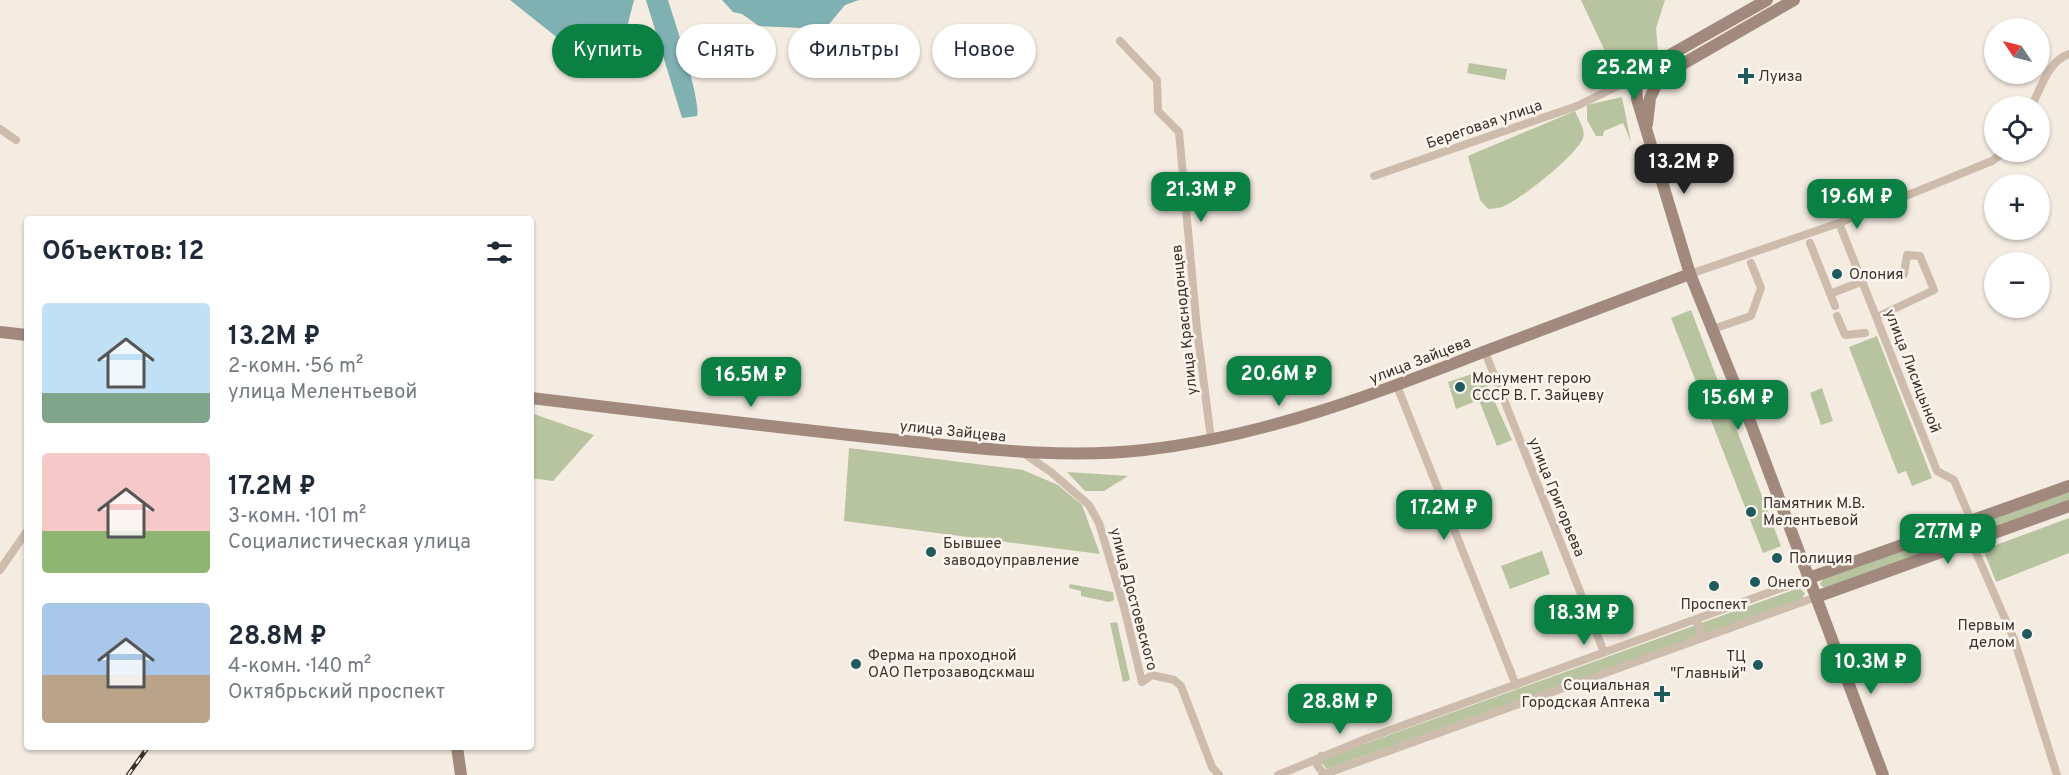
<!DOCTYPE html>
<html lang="ru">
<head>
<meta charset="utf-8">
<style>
	body { margin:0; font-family:Overpass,sans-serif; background:#f2f2f3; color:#1f2937; height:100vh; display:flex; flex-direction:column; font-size:22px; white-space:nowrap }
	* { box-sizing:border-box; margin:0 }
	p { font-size:20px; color:#747a83 }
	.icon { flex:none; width:33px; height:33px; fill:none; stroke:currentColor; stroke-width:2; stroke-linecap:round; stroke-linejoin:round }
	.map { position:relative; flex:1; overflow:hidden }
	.details { position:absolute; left:24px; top:216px; width:510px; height:534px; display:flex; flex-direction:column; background:#fff; border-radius:6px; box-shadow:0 2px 4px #0004 }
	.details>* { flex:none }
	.guide { position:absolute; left:552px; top:24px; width:570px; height:54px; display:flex; gap:12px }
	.needle { width:39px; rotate:305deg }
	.controls { position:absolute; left:1984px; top:18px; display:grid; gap:12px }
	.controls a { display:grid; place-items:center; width:66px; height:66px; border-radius:50%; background:#fff; box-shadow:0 2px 4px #0004; font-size:30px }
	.price { position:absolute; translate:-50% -51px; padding:0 14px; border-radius:12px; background:#0b8043; color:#fff; font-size:20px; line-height:39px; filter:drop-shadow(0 2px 3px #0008) }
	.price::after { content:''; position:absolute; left:50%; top:36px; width:18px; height:14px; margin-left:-9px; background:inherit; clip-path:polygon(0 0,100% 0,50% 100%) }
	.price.on { background:#222; color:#fff }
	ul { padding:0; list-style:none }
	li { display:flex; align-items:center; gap:18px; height:150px; padding:0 18px }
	li span { display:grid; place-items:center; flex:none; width:168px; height:120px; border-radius:6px; color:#555 }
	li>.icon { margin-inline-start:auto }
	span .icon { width:72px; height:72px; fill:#fffc; stroke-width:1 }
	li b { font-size:26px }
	h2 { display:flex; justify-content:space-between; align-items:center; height:72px; padding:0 18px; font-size:26px }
	.chip { padding:0 21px; border-radius:27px; background:#fff; box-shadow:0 2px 4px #0004; font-size:21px; line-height:54px }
	.chip.on { background:#0b8043; color:#fff }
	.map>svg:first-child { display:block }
	.green { fill:#b8c4a0 }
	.water { fill:#7fb0b2 }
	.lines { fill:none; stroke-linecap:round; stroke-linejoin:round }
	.street { stroke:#cdbbac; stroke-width:8 }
	.secondary { stroke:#a18a7d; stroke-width:12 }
	.rail-casing { stroke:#3b302b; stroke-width:4.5 }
	.rail { stroke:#fbf5ee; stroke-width:2; stroke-dasharray:7; stroke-linecap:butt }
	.poi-dot { fill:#1f5a5e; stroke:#fbf5ee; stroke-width:2 }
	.labels { text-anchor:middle; stroke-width:5; stroke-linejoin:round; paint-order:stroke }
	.poi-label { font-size:15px; fill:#3b302b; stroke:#fbf5ee; text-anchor:start }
	.street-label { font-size:15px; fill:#3b302b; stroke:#fbf5ee }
</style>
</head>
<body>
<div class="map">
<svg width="2069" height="775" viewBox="0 0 2069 775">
	<rect width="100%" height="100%" fill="#f4ebe1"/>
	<!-- green -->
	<path class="green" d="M 1581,0 L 1665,0 L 1656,28 L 1658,52 L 1616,75 Z
		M 1469,63 L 1507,69 L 1505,80 L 1467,73 Z
		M 1622,97 L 1631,142 L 1623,123 L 1604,131 L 1603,136 L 1596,136 L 1587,120 L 1587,105 Z
		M 1575,111 C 1578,119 1586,130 1583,138 C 1577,155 1519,201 1502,207 C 1498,208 1492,209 1488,209 L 1480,200 L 1468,156 Z
		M 1691,310 L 1781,546 L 1763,553 L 1671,318 Z
		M 1877,336 L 1932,478 L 1912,486 L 1906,471 L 1898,474 L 1849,347 Z
		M 1481,371 L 1512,440 L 1497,446 L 1479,400 L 1456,409 L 1448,382 Z
		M 1822,388 L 1833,421 L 1821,425 L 1810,393 Z
		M 531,413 L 594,435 L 553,481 L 531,478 Z
		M 849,448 L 1023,470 L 1058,485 L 1082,505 L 1100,554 L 844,521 Z
		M 1067,472 L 1128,476 L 1104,491 L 1085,491 Z
		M 2069,491 L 2069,501 L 1825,589 L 1820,584 L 1823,579 Z
		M 2069,518 L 2069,553 L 1996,582 L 1985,554 L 1989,552 L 1988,548 Z
		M 1542,551 L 1550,574 L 1510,589 L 1501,566 Z
		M 1070,584 L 1113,592 L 1114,600 L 1109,602 L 1081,596 L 1081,591 L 1069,588 Z
		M 1799,588 L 1805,593 L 1802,599 L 1327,769 L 1321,762 L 1325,758 Z
		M 1117,622 L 1130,680 L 1123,682 L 1110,623 Z"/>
	<!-- water -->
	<path class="water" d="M 510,0 L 634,0 L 624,39 L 579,50 L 564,43 Z
		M 646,0 L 668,0 C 674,19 702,103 697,116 L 682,118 Z
		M 722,0 L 859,0 L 845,5 L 825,29 L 759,26 L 742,14 L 733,12 Z"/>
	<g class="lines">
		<!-- street -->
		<path class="street" d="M 1120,41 L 1157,80 L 1158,111 L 1179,132 L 1197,329 L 1211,439
			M 2032,106 C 2040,89 2049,60 2069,54
			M 0,129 L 16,140
			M 1374,176 L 1577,106 L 1620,85 L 1636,83
			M 1839,223 L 1937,471 L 1954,480 L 1971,520
			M 1810,243 L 1835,306
			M 1690,274 L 1839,223 L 1992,161 L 2004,152
			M 1830,294 L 1863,281
			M 1837,316 L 1845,335 L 1865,333
			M 1877,317 L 1934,290 L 1920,256 L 1907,255 L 1904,274
			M 1713,329 L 1751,316 L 1761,288 L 1751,263
			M 1485,352 L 1604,652
			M 1397,386 L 1516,685
			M 1023,453 L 1051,472 L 1089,505 L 1099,523 L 1124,607 L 1142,682 L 1152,675 L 1174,680 L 1181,686 L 1212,767 L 1219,775
			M 1971,541 L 2014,639 L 2057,775
			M 0,570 L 27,531
			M 1694,620 L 1701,627 L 1699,639
			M 1321,756 L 1317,765 L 1324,774
			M 1278,775 L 1368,738 L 1809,578
			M 1322,775 L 1816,597"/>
		<!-- secondary -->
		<path class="secondary" d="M 1767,0 L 1647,68 L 1636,83 L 1637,99 L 1690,274 L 1752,427 L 1883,775
			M 1647,124 L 1650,98 L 1660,77 L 1794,0
			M 0,332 L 27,335
			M 531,398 C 656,413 781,428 906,441 C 985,449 1065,459 1144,450 C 1261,437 1374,395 1483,352 C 1552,326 1621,300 1690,274
			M 1809,578 L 2069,486
			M 1816,597 L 2069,506
			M 457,747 L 461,775"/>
		<!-- rail casing -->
		<g class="rail-casing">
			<path id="rail" d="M 128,775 L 148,747"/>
		</g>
		<!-- rail -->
		<use href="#rail" class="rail"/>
	</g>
	<!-- markers -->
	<g class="poi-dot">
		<path d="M1743 67h6v6h6v6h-6v6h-6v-6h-6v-6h6z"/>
		<circle cx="1837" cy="274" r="6"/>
		<circle cx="1460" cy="387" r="6"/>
		<circle cx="1751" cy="512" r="6"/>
		<circle cx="931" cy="552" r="6"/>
		<circle cx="1777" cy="558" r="6"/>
		<circle cx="1755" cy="582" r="6"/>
		<circle cx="1714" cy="586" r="6"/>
		<circle cx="2027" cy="634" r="6"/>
		<circle cx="856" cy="664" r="6"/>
		<circle cx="1758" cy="665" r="6"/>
		<path d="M1659 685h6v6h6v6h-6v6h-6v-6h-6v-6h6z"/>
	</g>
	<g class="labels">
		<!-- poi labels -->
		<g class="poi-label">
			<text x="1758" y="81">Луиза</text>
			<text x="1849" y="279">Олония</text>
			<text x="1472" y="383">Монумент герою<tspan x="1472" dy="17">СССР В. Г. Зайцеву</tspan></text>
			<text x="1763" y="508">Памятник М.В.<tspan x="1763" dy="17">Мелентьевой</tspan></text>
			<text x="943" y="548">Бывшее<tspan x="943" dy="17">заводоуправление</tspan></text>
			<text x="1789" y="563">Полиция</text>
			<text x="1767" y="587">Онего</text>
			<text x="1714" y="609" text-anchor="middle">Проспект</text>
			<text x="2015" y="630" text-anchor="end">Первым<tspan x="2015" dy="17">делом</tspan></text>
			<text x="868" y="660">Ферма на проходной<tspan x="868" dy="17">ОАО Петрозаводскмаш</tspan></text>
			<text x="1746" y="661" text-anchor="end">ТЦ<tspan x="1746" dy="17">"Главный"</tspan></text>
			<text x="1650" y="690" text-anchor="end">Социальная<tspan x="1650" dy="17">Городская Аптека</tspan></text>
		</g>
		<!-- street labels -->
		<g class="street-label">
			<text transform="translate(1484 124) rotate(-19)" y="5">Береговая улица</text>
			<text transform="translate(1184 320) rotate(-96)" y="5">улица Краснодонцев</text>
			<text transform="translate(1420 360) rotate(-21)" y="5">улица Зайцева</text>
			<text transform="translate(1913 371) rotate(69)" y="5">улица Лисицыной</text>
			<text transform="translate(953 431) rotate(6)" y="5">улица Зайцева</text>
			<text transform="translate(1557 497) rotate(68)" y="5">улица Григорьева</text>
			<text transform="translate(1134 599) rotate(75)" y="5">улица Достоевского</text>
		</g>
	</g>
</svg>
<div class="controls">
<a><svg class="needle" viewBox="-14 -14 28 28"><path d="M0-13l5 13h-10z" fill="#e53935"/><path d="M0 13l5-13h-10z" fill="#747a83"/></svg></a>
<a><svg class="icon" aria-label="locate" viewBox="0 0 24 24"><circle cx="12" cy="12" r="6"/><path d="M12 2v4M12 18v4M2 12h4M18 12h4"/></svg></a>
<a>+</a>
<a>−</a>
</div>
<b class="price" style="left:1634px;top:101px">25.2M ₽</b>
<b class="price on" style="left:1684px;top:195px">13.2M ₽</b>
<b class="price" style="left:1201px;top:223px">21.3M ₽</b>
<b class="price" style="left:1857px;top:230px">19.6M ₽</b>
<b class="price" style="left:1279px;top:407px">20.6M ₽</b>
<b class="price" style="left:751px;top:408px">16.5M ₽</b>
<b class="price" style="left:1738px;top:431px">15.6M ₽</b>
<b class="price" style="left:1444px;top:541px">17.2M ₽</b>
<b class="price" style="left:1948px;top:565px">27.7M ₽</b>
<b class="price" style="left:1584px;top:646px">18.3M ₽</b>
<b class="price" style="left:1871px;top:695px">10.3M ₽</b>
<b class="price" style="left:1340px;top:735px">28.8M ₽</b>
<div class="guide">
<a class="chip on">Купить</a>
<a class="chip">Снять</a>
<a class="chip">Фильтры</a>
<a class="chip">Новое</a>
</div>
<section class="details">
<h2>Объектов: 12<svg class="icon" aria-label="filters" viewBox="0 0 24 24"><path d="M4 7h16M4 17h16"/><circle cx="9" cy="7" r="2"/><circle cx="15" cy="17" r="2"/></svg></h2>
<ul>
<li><span style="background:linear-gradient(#bfe0f5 75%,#7fa58c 0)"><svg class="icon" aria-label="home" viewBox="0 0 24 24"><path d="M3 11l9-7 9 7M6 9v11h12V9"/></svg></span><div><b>13.2M ₽</b><p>2-комн. · 56 m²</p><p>улица Мелентьевой</p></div></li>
<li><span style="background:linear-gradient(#f6c9c9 65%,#8fb573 0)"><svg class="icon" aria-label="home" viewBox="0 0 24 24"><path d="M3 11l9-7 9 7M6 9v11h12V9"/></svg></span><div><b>17.2M ₽</b><p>3-комн. · 101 m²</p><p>Социалистическая улица</p></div></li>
<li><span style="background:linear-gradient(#a9c7e8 60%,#b9a48a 0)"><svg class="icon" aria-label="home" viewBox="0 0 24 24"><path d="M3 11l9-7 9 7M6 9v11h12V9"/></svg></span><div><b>28.8M ₽</b><p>4-комн. · 140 m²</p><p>Октябрьский проспект</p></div></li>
</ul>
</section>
</div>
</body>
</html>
